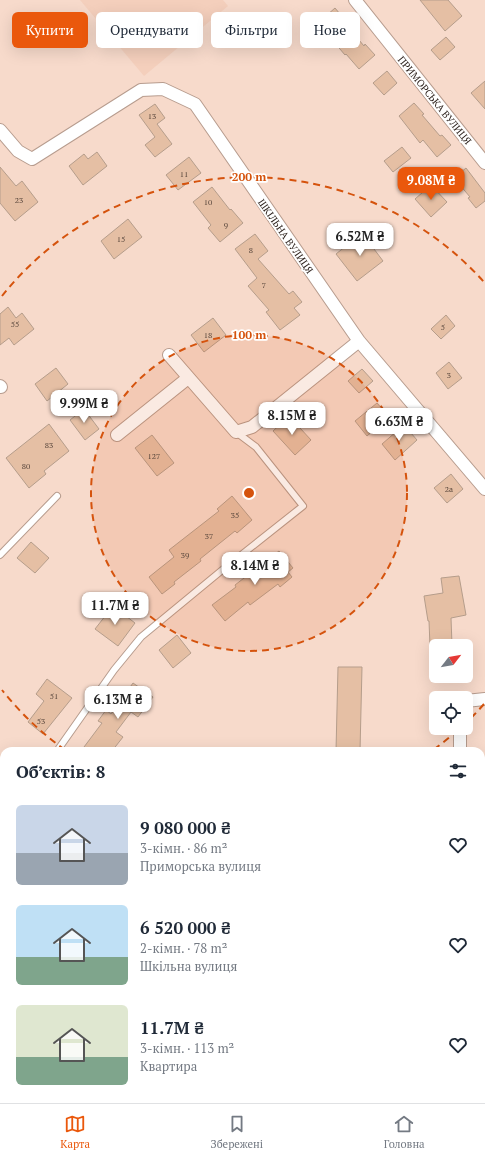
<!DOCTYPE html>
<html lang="uk">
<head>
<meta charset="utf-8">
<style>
	body { margin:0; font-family:"PT Serif",serif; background:#f6f6f7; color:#1f2937; height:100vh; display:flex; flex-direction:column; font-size:15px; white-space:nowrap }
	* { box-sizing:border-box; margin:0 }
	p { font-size:13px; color:#747a83 }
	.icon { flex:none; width:22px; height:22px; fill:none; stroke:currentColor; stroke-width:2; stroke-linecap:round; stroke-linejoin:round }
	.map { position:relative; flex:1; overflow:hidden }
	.drawer { position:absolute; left:0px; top:747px; width:485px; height:356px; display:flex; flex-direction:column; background:#fff; border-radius:12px 12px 0 0; box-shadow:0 4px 16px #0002 }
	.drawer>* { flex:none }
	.top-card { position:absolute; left:12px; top:12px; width:461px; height:36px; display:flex; gap:8px }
	.needle { width:26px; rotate:59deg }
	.fabs { position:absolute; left:429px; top:639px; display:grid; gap:8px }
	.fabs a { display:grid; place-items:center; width:44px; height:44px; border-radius:6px; background:#fff; box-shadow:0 4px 16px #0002; font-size:20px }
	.price { position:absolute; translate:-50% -34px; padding:0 9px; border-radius:8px; background:#fff; color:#222; font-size:13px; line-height:26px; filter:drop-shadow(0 1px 2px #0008) }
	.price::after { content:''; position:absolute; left:50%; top:24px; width:12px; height:9px; margin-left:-6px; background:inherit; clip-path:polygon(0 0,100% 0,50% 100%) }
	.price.current { background:#ea580c; color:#fff }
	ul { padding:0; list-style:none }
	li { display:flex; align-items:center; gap:12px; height:100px; padding:0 16px }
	li span { display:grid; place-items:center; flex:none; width:112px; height:80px; border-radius:6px; color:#555 }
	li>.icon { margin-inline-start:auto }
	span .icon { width:48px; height:48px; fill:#fffc; stroke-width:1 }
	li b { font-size:17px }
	h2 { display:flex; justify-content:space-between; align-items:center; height:48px; padding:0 16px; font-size:17px }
	.pill { padding:0 14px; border-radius:6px; background:#fff; box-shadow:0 4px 16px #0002; font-size:14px; line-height:36px }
	.pill.current { background:#ea580c; color:#fff }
	.menu { display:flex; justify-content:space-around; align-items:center; height:56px; border-top:1px solid #e0e1e3; background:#fff; font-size:11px; color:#747a83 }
	.menu a { display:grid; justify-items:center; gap:2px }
	.menu .current { color:#ea580c }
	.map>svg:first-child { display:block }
	.built { fill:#f4cfbc }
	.green { fill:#a8bea8 }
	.building { fill:#e5bfa4; stroke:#b59d8b }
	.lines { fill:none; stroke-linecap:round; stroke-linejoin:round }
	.lane-casing { stroke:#b79c8e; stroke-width:8 }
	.street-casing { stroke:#b79c8e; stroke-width:14 }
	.primary-casing { stroke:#9a72aa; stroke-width:20 }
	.lane { stroke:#fff; stroke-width:6 }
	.street { stroke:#fff; stroke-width:12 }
	.primary { stroke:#e6c5fa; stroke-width:19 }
	.ring { fill:none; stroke:#d5530d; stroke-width:2; stroke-dasharray:7 5 }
	.labels { text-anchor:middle; stroke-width:3.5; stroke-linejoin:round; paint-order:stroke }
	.number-label { font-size:8px; fill:#59473c }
	.street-label { font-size:10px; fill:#2a1f1a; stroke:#fff }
	.centre { fill:#d5530d; stroke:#fff; stroke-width:2 }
	.ring-label { font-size:12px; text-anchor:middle; font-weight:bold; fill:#d5530d; stroke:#fff; stroke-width:3.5; stroke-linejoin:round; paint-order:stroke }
</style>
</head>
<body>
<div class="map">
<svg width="485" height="1103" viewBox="0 0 485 1103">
	<rect width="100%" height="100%" fill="#f7dacb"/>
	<!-- built -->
	<path class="built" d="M 80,0 L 223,0 L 228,6 L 144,76 Z"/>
	<!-- green -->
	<path class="green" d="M 0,921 L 4,922 L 4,937 L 0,937 Z
		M 481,1011 L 485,1011 L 485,1034 L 481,1034 Z"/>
	<!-- building -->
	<path class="building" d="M 420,0 L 448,0 L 462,16 L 445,31 Z
		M 335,8 L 345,20 L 343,21 L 364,46 L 365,44 L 375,55 L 359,69 L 346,54 L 345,55 L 318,23 Z
		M 446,37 L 455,47 L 440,60 L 431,50 Z
		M 387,71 L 397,83 L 384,95 L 373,83 Z
		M 485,81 L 485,109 L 471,93 Z
		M 414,103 L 424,114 L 422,115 L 440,136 L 442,135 L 451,145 L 437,157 L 423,140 L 420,143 L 399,116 Z
		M 155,104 L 165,118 L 157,124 L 172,144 L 155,157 L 145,145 L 155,137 L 139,115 Z
		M 402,147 L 411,158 L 393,172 L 384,161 Z
		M 97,152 L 107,166 L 83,185 L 69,166 L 84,154 L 88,159 Z
		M 189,157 L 201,173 L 178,190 L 166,175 Z
		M 0,167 L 16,186 L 22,181 L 38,202 L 15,221 L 0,203 Z
		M 466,168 L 485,193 L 485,201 L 476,208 L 468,198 L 470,197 L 454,178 Z
		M 431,185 L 447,202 L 431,217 L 415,199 Z
		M 212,187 L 230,210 L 231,209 L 243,223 L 220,242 L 208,228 L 211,225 L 193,202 Z
		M 128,219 L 142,237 L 114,259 L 101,241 Z
		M 362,233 L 383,261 L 357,281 L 336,254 Z
		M 255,234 L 268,251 L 258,259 L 289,294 L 293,291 L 302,302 L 294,308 L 300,315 L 280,330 L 266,312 L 269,310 L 248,286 L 257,278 L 235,249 Z
		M 8,307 L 16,318 L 22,313 L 34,329 L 14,345 L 9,338 L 0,345 L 0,314 Z
		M 446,315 L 455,326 L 441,339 L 431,329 Z
		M 213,318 L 226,335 L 204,352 L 191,335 Z
		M 449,362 L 462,378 L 448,389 L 436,373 Z
		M 56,368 L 68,384 L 47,401 L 35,384 Z
		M 362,369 L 373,381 L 359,393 L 348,381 Z
		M 377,403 L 389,417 L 367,436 L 355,421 Z
		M 84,409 L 99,429 L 85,440 L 70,420 Z
		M 289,416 L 311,440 L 295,455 L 273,431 Z
		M 49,424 L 69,451 L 44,471 L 46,474 L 29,488 L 6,458 Z
		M 404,425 L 417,440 L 395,460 L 382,444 Z
		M 152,435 L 174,463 L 157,476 L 135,448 Z
		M 451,474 L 463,489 L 447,503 L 434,488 Z
		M 232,496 L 252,520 L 237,533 L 235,531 L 200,559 L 201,561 L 174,582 L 175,584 L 162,594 L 149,577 L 174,557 L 169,550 L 219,511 L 217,509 Z
		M 31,542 L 49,558 L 35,573 L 17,558 Z
		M 279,551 L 293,568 L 288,572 L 292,577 L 280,587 L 278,584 L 250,605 L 248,602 L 225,621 L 212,605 L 236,587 L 235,585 Z
		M 459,576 L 466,615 L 451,618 L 452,645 L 430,646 L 429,621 L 428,621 L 424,596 L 443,593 L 441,578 Z
		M 113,606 L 135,623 L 118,646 L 95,629 Z
		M 177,635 L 191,653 L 173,668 L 159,650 Z
		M 338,667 L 362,667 L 360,751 L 336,751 Z
		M 47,679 L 72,698 L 43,734 L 28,722 L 44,701 L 36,694 Z
		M 133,683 L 153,697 L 138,717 L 131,712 L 116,732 L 123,737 L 112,751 L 106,748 L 104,751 L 81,751 L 102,723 L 98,721 L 106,710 L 111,714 Z"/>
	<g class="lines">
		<!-- lane casing -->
		<g class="lane-casing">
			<path id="lane" d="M 0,555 L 57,496
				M 57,751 L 114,670 L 141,637 L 221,571 L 303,506 L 256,447 L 236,432"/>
		</g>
		<!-- street casing -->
		<g class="street-casing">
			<path id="street" d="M 355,0 L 485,163
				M 0,130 L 18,151 L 32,159 L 141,90 L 163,89 L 195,104 L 359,341 L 485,489
				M 169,355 L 236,432 L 252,427 L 359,341
				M 0,386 L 1,387
				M 117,435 L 188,378
				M 466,701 L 485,699
				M 460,751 L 460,728"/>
		</g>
		<!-- primary casing -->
		<g class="primary-casing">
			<path id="primary" d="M 0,797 L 4,800
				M 0,950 L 4,950
				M 481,961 L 485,961
				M 0,970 L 4,970
				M 481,983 L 485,983
				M 0,1031 L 4,1029"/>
		</g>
		<!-- lane -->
		<use href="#lane" class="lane"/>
		<!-- street -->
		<use href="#street" class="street"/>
		<!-- primary -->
		<use href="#primary" class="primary"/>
	</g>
	<!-- distance rings -->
	<circle cx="249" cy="493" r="158" fill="#d5530d" fill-opacity=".12"/>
	<g class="ring">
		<circle cx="249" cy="493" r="158"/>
		<path d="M484 704A316 316 0 0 1 467 722M458 730A316 316 0 0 1 433 750M65 750A316 316 0 0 1 2 690M2 296A316 316 0 0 1 484 282"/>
	</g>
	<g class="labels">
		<!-- number labels -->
		<g class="number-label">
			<text x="152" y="119">13</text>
			<text x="184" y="177">11</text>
			<text x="19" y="203">23</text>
			<text x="208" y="205">10</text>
			<text x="226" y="228">9</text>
			<text x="121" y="242">15</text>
			<text x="251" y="253">8</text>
			<text x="264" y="288">7</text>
			<text x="15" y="327">55</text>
			<text x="443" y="330">5</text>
			<text x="208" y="338">18</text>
			<text x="449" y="378">3</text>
			<text x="49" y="448">83</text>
			<text x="154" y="459">127</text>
			<text x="26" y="469">80</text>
			<text x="449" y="492">2а</text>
			<text x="235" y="518">35</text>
			<text x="209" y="539">37</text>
			<text x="185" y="558">39</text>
			<text x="54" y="699">51</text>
			<text x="41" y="724">53</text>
		</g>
		<!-- street labels -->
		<g class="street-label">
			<text transform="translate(435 100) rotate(51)" y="4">ПРИМОРСЬКА ВУЛИЦЯ</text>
			<text transform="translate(286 236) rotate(55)" y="4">ШКІЛЬНА ВУЛИЦЯ</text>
		</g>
	</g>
	<circle cx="249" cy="493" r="6" class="centre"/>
	<g class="ring-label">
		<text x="249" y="181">200 m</text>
		<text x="249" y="339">100 m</text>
	</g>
</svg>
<div class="fabs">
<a><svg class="needle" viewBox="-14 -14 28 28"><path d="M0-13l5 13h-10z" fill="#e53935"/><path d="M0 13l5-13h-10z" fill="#747a83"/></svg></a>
<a><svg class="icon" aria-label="locate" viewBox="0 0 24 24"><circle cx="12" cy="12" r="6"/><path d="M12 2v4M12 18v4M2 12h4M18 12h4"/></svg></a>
</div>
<b class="price current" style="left:431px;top:201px">9.08M ₴</b>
<b class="price" style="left:360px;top:257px">6.52M ₴</b>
<b class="price" style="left:84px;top:424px">9.99M ₴</b>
<b class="price" style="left:292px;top:436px">8.15M ₴</b>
<b class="price" style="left:399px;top:442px">6.63M ₴</b>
<b class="price" style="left:255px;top:586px">8.14M ₴</b>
<b class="price" style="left:115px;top:626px">11.7M ₴</b>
<b class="price" style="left:118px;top:720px">6.13M ₴</b>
<div class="top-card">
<a class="pill current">Купити</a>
<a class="pill">Орендувати</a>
<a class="pill">Фільтри</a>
<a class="pill">Нове</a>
</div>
<section class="drawer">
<h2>Об’єктів: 8<svg class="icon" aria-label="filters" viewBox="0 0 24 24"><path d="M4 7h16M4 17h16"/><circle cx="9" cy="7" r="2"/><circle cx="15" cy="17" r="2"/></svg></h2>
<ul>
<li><span style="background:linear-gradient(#c9d6e8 60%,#9aa5b1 0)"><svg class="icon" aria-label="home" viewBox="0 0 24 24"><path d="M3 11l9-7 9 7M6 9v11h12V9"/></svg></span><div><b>9 080 000 ₴</b><p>3-кімн. · 86 m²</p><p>Приморська вулиця</p></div><svg class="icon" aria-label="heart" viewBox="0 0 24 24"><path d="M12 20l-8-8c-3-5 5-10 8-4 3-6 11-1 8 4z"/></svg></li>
<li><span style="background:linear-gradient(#bfe0f5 65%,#7fa58c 0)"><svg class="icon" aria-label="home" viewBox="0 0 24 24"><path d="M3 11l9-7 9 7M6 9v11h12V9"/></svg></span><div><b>6 520 000 ₴</b><p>2-кімн. · 78 m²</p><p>Шкільна вулиця</p></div><svg class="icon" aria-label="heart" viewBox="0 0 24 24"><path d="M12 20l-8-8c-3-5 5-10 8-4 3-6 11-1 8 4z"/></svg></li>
<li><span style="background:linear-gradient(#dfe7d0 65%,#7fa58c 0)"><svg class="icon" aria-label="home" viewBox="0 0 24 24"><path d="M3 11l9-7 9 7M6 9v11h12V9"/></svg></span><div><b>11.7M ₴</b><p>3-кімн. · 113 m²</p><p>Квартира</p></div><svg class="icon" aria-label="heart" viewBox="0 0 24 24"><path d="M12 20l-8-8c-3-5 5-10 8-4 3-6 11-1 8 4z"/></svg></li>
</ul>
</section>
</div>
<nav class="menu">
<a class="current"><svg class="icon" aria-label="map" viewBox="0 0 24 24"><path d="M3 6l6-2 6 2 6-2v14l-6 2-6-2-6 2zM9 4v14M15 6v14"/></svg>Карта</a>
<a><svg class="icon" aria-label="saved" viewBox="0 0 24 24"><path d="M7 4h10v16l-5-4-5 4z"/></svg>Збережені</a>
<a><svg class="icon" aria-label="home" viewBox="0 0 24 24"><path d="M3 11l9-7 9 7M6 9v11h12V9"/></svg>Головна</a>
</nav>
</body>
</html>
